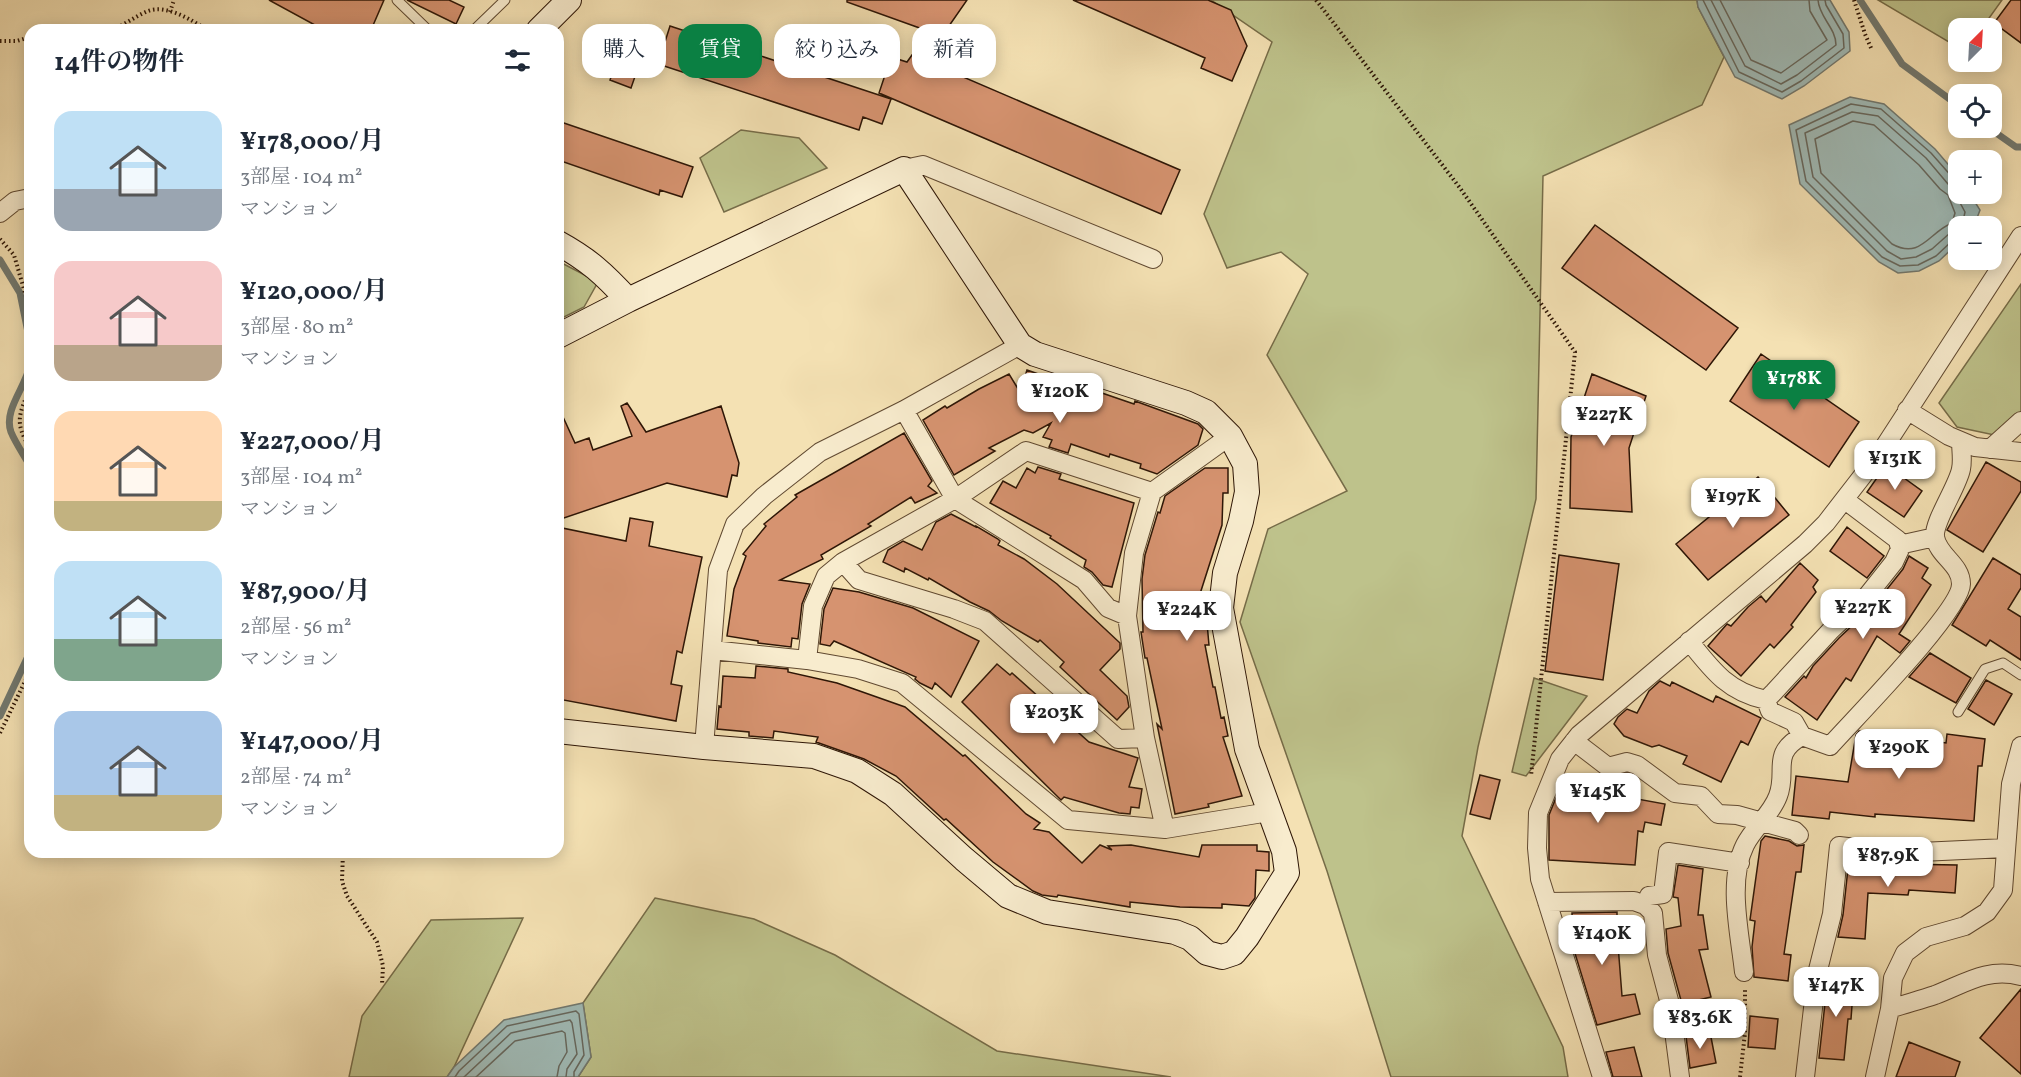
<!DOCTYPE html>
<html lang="ja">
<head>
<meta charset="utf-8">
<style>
	body { margin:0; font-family:Vollkorn,"Noto Serif JP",serif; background:#f6f6f7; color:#1f2937; height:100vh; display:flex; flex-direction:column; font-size:22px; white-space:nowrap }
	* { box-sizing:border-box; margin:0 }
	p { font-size:20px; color:#747a83 }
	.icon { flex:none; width:33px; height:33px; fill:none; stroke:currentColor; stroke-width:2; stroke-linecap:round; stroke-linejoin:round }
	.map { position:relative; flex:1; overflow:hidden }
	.drawer { position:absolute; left:24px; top:24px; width:540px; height:834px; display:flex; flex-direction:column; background:#fff; border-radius:18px; box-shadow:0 3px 15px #0003 }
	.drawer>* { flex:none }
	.banner { position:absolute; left:582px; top:24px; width:570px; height:54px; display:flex; gap:12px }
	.needle { width:39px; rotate:24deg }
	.buttons { position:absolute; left:1948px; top:18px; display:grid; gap:12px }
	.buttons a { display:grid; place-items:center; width:54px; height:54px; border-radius:12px; background:#fff; box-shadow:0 3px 15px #0003; font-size:30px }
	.price { position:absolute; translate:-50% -51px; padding:0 14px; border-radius:12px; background:#fff; color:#222; font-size:20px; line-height:39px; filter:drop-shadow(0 2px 3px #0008) }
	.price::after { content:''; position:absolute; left:50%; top:36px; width:18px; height:14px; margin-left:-9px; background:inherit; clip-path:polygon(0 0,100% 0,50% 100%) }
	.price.current { background:#0b8043; color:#fff }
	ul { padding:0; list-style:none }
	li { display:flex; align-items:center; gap:18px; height:150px; padding:0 30px }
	li span { display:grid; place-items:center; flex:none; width:168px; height:120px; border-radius:18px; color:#555 }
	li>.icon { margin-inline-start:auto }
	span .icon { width:72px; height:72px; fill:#fffc; stroke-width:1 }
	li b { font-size:26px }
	h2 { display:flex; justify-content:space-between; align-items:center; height:72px; padding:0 30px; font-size:26px }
	.chip { padding:0 21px; border-radius:18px; background:#fff; box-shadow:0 3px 15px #0003; font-size:21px; line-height:54px }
	.chip.current { background:#0b8043; color:#fff }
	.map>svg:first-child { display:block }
	.green { fill:#bec28b; stroke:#766c48; stroke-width:1.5 }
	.water { fill:#a0bbb7; stroke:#727970; stroke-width:1.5 }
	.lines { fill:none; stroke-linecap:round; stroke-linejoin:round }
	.shore { stroke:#67685e; stroke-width:1.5 }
	.stream { stroke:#727970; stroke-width:7 }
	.building { fill:#d69370; stroke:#2e1606; stroke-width:1.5 }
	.lane-casing { stroke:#604931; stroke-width:11 }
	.street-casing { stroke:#604931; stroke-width:20 }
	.secondary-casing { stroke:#2e1606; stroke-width:26 }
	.path { stroke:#2e1606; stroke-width:4; stroke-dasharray:1.5 3; stroke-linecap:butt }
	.lane { stroke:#f8ecce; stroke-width:9 }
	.street { stroke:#f8ecce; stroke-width:18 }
	.secondary { stroke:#f8ecce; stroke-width:24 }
</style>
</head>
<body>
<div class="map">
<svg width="2021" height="1077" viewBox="0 0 2021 1077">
	<rect width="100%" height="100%" fill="#f4e1b3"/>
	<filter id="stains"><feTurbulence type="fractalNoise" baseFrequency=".00333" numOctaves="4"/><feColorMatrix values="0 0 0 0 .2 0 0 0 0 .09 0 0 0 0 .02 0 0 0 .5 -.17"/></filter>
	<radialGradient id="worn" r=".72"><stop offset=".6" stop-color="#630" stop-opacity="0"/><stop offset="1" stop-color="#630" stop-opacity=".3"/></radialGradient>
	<!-- green -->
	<path class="green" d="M 1211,0 L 1697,0 L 1698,7 L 1724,57 L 1702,105 L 1543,176 L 1536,499 L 1478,747 L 1462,836 L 1563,1047 L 1568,1077 L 1391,1077 L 1327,871 L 1240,622 L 1268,529 L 1347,491 L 1267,355 L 1308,274 L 1281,252 L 1227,268 L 1204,214 L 1272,42 Z
		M 1878,0 L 2002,0 L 1982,28 L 1959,28 L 1959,48 Z
		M 741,130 L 799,138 L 827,168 L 724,212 L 700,158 Z
		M 558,261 L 598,282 L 584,307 L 558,320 Z
		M 2021,284 L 2021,416 L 1999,436 L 1957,427 L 1939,403 Z
		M 1534,678 L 1587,696 L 1526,776 L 1512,772 Z
		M 655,898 L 754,919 L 835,955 L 997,1051 L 1171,1077 L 578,1077 L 591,1057 L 583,1003 Z
		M 523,918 L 454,1067 L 447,1077 L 349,1077 L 362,1016 L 431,920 Z"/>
	<!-- water -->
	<path class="water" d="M 1697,0 L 1830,0 L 1849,32 L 1850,51 L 1804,86 L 1782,99 L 1735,77 L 1698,7 Z
		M 1850,97 L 1884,104 L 1935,149 L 1959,177 L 1959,194 L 1970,194 L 1980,210 L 1974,226 L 1959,226 L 1959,242 L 1939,261 L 1919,271 L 1898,273 L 1879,262 L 1800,184 L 1789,125 Z
		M 583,1003 L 591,1057 L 578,1077 L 447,1077 L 454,1067 L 504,1020 Z"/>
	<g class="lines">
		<!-- shore -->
		<path class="shore" d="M 1703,0 L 1739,72 L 1782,92 L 1801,81 L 1844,48 L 1843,34 L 1826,5 L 1825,0
			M 1711,0 L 1745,66 L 1781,84 L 1797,75 L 1836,45 C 1836,28 1819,17 1818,0
			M 1720,0 L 1751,60 L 1781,73 L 1827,40 L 1810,11 L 1809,0
			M 1853,121 L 1874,125 L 1919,165 L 1940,189 L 1948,195 L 1955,213 L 1952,223 C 1929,232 1921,260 1892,244 L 1821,173 L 1815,139 Z
			M 1959,180 L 1953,178 L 1931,153 L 1881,109 L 1851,104 L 1796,130 L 1806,181 L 1882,257 L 1900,266 L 1918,265 L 1936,256 L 1953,240 L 1959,239
			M 1959,231 L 1950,233 L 1932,249 L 1916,257 L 1901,259 L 1887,251 L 1813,177 L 1805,133 L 1852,112 L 1878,116 L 1926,158 L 1948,184 L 1958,189 L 1958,199 L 1965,212 L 1962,226
			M 455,1077 L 459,1071 L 507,1026 L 576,1011 L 579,1014 L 584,1055 L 574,1072 L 574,1077
			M 464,1077 L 511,1033 L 570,1020 L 572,1023 L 577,1054 L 567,1069 L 566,1077
			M 476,1077 L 515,1041 L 562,1031 L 565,1033 L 567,1052 L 559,1066 L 557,1077"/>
		<!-- stream -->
		<path class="stream" d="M 1860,0 L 1902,64 L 1959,106
			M 1989,128 L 2016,147 L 2021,147
			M 0,260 L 20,293 L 30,342
			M 30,365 C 26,387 3,410 11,432 C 16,444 24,455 30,466
			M 0,716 L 30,652"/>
	</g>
	<!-- building -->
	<path class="building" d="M 269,0 L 384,0 L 371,30 L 324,30 Z
		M 407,0 L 449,0 L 464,7 L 456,24 Z
		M 847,0 L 967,0 L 942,36 L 847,2 Z
		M 1073,0 L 1208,0 L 1231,10 L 1247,46 L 1232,81 L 1201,68 L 1205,58 Z
		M 2011,0 L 2021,0 L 2021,43 L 1994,23 Z
		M 670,26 L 891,99 L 882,124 L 863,117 L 859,130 L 658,64 Z
		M 912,55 L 1180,170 L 1161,214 L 879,93 L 891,57 L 907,62 Z
		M 618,58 L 639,65 L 631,88 L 610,80 Z
		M 558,121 L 693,167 L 682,197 L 660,190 L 659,195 L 558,160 Z
		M 1595,225 L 1738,328 L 1706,370 L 1562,268 Z
		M 1761,354 L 1859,422 L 1829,467 L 1730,401 Z
		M 1027,370 L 1098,395 L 1099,392 L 1134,404 L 1135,401 L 1198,424 L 1203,429 L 1198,445 L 1157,474 L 1140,468 L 1141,464 L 1110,454 L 1109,457 L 1071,444 L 1068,453 L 1049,447 L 1052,440 L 1043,437 L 1051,423 L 1033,433 L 1024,430 L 989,448 L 995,451 L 954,475 L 923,420 L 945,406 L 947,408 L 979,389 L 1009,374 L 1020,392 Z
		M 1592,374 L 1646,396 L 1629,448 L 1632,512 L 1570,508 L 1571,437 Z
		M 627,403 L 646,432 L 721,406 L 739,463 L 737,476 L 732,475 L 727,497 L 667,483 L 558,520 L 558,406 L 575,443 L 589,438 L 593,450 L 632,436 L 621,406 Z
		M 904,433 L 932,481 L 928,486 L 937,493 L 915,503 L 911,497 L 868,524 L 871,526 L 821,555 L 823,559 L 780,580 L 810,584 L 802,604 L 798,639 L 792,638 L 791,647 L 758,643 L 758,641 L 727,636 L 734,589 L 746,556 L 743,554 L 766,526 L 764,524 L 797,497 L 795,495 Z
		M 1986,462 L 2021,482 L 2021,491 L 1983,552 L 1947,530 Z
		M 1886,465 L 1922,491 L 1904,517 L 1867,492 Z
		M 1038,467 L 1061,474 L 1059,479 L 1134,503 L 1112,587 L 1103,585 L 1092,572 L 1084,567 L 1086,560 L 1050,538 L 1051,536 L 990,503 L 1003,481 L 1016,488 L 1027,468 L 1035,473 Z
		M 1205,468 L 1228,468 L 1228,493 L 1223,493 L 1222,525 L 1200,594 L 1207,595 L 1206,612 L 1209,645 L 1205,645 L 1213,687 L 1215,687 L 1221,718 L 1224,717 L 1228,736 L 1223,737 L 1242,796 L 1208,804 L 1209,807 L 1175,814 L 1157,724 L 1162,729 L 1147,658 L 1145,658 L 1141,632 L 1143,632 L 1142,579 L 1145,555 L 1158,512 L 1160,513 L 1165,496 Z
		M 1758,477 L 1789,515 L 1708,580 L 1676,544 Z
		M 951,514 L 976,527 L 976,526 L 998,539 L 1000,541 L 998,545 L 1024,559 L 1057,584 L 1120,643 L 1120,649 L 1100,670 L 1127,696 L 1129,707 L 1117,720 L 1060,667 L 1064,662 L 1040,640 L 1038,642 L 1002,621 L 989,611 L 970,602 L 929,578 L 928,580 L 905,568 L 904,572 L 883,562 L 888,550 L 903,541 L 922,550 L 936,522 Z
		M 630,518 L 653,522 L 649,546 L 702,557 L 682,653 L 677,651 L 671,684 L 682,686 L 676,721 L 558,699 L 558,548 L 562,528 L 626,541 Z
		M 1847,527 L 1884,556 L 1867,578 L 1830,551 Z
		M 1559,555 L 1619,564 L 1603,680 L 1545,671 Z
		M 1909,556 L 1928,568 L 1922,578 L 1931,585 L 1899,634 L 1910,641 L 1900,653 L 1877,636 L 1851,681 L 1846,678 L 1817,720 L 1785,697 L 1804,676 L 1806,678 L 1813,666 L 1839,638 L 1876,603 L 1903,569 Z
		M 1993,558 L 2021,575 L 2021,588 L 2008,609 L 2021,617 L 2021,660 L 1990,640 L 1986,646 L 1952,625 Z
		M 1800,563 L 1818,580 L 1813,587 L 1816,592 L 1791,625 L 1793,627 L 1774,648 L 1770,644 L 1741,676 L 1708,646 L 1727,624 L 1731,626 L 1748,607 L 1761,596 L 1766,602 Z
		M 833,588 L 859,592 L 913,608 L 979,641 L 951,697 L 935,683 L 932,689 L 920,683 L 915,679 L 916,677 L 834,641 L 830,646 L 820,644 L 824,609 Z
		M 1930,653 L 1971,678 L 1956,703 L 1909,677 Z
		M 997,664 L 1010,675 L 1012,673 L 1089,742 L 1138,758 L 1129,787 L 1142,789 L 1139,808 L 1131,807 L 1130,814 L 1119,813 L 1064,797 L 1061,800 L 962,702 Z
		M 756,666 L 788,669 L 788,672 L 837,683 L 905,707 L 963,756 L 965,755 L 1026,814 L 1040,823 L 1034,829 L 1049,832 L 1082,863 L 1100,845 L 1112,850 L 1108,846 L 1131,845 L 1199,857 L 1202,845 L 1257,845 L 1257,851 L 1269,852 L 1269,871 L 1256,870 L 1255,898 L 1249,906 L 1222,904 L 1222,908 L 1180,907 L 1130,902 L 1130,907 L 1058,895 L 1057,897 L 1042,895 L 1033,891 L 993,862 L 946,819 L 944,820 L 896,776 L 864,759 L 816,742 L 818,737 L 774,731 L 773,738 L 749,736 L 749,732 L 717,729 L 719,706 L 721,707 L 723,676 L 755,678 Z
		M 1986,680 L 2012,694 L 1994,725 L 1968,709 Z
		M 1660,681 L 1670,686 L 1672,682 L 1713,702 L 1716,696 L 1761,718 L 1748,745 L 1741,741 L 1721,782 L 1683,764 L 1687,756 L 1659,745 L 1652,747 L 1624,736 L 1614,724 L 1618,717 L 1627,709 L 1637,713 L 1649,691 Z
		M 1859,731 L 1946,743 L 1947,734 L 1985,739 L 1982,766 L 1978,766 L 1974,821 L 1875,814 L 1875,817 L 1830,812 L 1829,819 L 1792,815 L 1796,776 L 1848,782 L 1856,735 Z
		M 1480,775 L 1500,780 L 1490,819 L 1470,814 Z
		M 1564,778 L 1606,785 L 1604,793 L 1665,804 L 1661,825 L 1645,822 L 1643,832 L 1638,831 L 1635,865 L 1549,860 L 1549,815 Z
		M 1765,836 L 1789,841 L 1797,846 L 1804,845 L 1801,872 L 1796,872 L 1784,954 L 1791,955 L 1788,981 L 1754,977 L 1752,947 L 1755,921 L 1750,920 L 1761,841 Z
		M 1849,859 L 1898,864 L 1957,865 L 1955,893 L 1909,890 L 1908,895 L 1868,893 L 1865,939 L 1838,937 L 1843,915 Z
		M 1678,865 L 1703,869 L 1698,915 L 1703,915 L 1708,949 L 1699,950 L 1711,997 L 1682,1004 L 1668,953 L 1666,929 L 1681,926 L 1678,898 L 1673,897 Z
		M 1617,912 L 1617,932 L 1622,996 L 1635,994 L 1640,1014 L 1597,1025 L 1573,947 L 1572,913 Z
		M 1828,976 L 1854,979 L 1851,1019 L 1848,1019 L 1844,1060 L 1819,1058 Z
		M 2021,989 L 2021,1074 L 1980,1038 Z
		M 1750,1016 L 1778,1019 L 1775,1049 L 1748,1047 Z
		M 1710,1032 L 1716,1063 L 1690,1068 L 1686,1036 Z
		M 1909,1042 L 1960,1062 L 1955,1077 L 1896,1077 Z
		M 1634,1047 L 1642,1077 L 1613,1077 L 1606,1052 Z"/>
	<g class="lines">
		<!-- lane casing -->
		<g class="lane-casing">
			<path id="lane" d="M 397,0 L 428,30
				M 474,30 L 505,0
				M 1958,712 L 1985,669 L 2003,663 L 2021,675"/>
		</g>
		<!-- street casing -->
		<g class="street-casing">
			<path id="street" d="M 904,169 L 923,165 L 1153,259
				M 0,213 L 15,201 L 30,198
				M 904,410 L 955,499 L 1084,580 L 1108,608 L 1127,616
				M 1907,410 L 1949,436 L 1975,447 L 2021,452
				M 1990,449 L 2021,421
				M 1899,545 L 1935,537
				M 843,562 L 859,580 L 954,609 L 985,621 L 1118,739 L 1145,738
				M 1689,641 C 1712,670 1728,692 1766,700 L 1774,692 L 1831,630 L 1867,596 L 1894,562 L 1900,549 L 1898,540 L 1845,500
				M 712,650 L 807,660 L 858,669 L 902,683 L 1068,820 L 1165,829 L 1269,812
				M 807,660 L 813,606 L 826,576 L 843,562 L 955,499 L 1026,451 L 1152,492
				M 1766,700 L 1770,711 L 1794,722 L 1802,736
				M 1574,741 L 1608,767 L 1627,762 L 1637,765 L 1675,793 L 1701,796 L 1718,814 L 1737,815 L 1795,831 L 1799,835
				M 704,747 L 718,570 L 735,524 L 764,496 L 820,452 L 904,410 L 1020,345
				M 1165,829 L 1145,738 L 1127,616 L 1134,553 L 1152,492 L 1230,436
				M 1547,902 L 1634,901 L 1645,905 L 1653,913 L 1657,955 L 1671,1008 L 1680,1077
				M 1645,905 L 1649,896 L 1663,894 L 1668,852 L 1740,863
				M 1744,972 C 1740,934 1727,881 1745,845 C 1754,827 1771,815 1778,796 C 1788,770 1770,754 1802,736 L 1830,746 C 1853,720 1961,611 1961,584 C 1961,564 1938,556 1935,537 C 1933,522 1958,486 1961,469 C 1963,460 1961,450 1961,441
				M 1890,1009 C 1905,1004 1920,1000 1935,995 C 1964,984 1987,967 2021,976
				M 1602,1077 L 1540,879 L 1537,848 L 1538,813 L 1560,759 L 1579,735 L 1805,544 L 1826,523 L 1881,452 L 2021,236
				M 1805,1077 L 1817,974 L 1832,914 L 1839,846 L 1899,853 L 2006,848
				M 1875,1077 L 1890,1009 L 1893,978 L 1905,953 L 1926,937 L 1965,926 L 1987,912 L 2003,890 L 2011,784 L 2021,746"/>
		</g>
		<!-- secondary casing -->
		<g class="secondary-casing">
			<path id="secondary" d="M 539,30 L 569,0
				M 558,243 C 589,260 604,274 628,300
				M 558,336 L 628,300 L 904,169 L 1020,345 L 1035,354 L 1186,403 L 1206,412 L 1230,436 L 1245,464 L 1247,492 L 1241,521 L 1225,573 L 1221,608 L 1247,749 L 1284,851 L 1287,873 L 1247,937 L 1234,953 L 1222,957 L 1207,953 L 1190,938 L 1175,932 L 1047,912 L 1008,896 L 964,859 L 893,794 L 857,771 L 814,756 L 704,747 L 558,731"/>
		</g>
		<!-- path -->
		<path class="path" d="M 1316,0 L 1460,188 L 1575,352 L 1531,776
			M 1854,0 L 1865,34 L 1871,48
			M 170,12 L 174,0
			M 64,30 L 75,28 L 110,30
			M 113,30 C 125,24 136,16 148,11 C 166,4 192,20 207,30
			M 0,41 L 17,41 L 30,37
			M 0,239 L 14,255 L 30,310
			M 30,388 C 19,415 14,422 30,448
			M 0,733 L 30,671
			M 343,852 L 342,881 L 347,896 L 377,942 L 383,966 L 382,985
			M 1740,1077 L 1745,1033 L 1745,988"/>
		<!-- lane -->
		<use href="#lane" class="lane"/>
		<!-- street -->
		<use href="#street" class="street"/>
		<!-- secondary -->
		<use href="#secondary" class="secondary"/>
	</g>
	<rect width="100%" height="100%" filter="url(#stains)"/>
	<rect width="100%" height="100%" fill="url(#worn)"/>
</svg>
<div class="buttons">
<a><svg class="needle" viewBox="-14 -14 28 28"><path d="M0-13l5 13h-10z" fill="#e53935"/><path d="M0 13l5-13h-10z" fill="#747a83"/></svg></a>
<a><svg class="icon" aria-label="locate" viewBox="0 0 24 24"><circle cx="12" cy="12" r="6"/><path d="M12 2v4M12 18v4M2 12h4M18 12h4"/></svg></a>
<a>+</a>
<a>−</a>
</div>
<b class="price current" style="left:1794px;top:411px">¥178K</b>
<b class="price" style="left:1060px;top:424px">¥120K</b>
<b class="price" style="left:1604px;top:447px">¥227K</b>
<b class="price" style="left:1895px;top:491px">¥131K</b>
<b class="price" style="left:1733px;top:529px">¥197K</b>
<b class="price" style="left:1863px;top:640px">¥227K</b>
<b class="price" style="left:1187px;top:642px">¥224K</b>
<b class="price" style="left:1054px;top:745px">¥203K</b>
<b class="price" style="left:1899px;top:780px">¥290K</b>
<b class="price" style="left:1598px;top:824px">¥145K</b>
<b class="price" style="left:1888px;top:888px">¥87.9K</b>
<b class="price" style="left:1602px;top:966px">¥140K</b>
<b class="price" style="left:1836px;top:1018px">¥147K</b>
<b class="price" style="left:1700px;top:1050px">¥83.6K</b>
<div class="banner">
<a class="chip">購入</a>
<a class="chip current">賃貸</a>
<a class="chip">絞り込み</a>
<a class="chip">新着</a>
</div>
<section class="drawer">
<h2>14件の物件<svg class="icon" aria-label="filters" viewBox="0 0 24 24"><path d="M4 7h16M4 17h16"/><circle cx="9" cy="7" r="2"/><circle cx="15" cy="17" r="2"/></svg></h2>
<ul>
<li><span style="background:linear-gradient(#bfe0f5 65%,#9aa5b1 0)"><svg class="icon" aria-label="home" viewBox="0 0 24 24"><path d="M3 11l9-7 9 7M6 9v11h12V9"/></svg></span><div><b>¥178,000/月</b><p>3部屋 · 104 m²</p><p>マンション</p></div></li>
<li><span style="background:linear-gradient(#f6c9c9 70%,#b9a48a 0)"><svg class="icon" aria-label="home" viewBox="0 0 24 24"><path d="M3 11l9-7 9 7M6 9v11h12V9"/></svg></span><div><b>¥120,000/月</b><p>3部屋 · 80 m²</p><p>マンション</p></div></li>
<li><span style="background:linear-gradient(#ffd9b3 75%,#c2b280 0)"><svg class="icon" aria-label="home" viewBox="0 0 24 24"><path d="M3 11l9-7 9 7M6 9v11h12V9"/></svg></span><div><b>¥227,000/月</b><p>3部屋 · 104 m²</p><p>マンション</p></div></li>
<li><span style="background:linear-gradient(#bfe0f5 65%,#7fa58c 0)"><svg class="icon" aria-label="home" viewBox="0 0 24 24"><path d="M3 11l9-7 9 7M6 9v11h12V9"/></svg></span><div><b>¥87,900/月</b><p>2部屋 · 56 m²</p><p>マンション</p></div></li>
<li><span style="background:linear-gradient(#a9c7e8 70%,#c2b280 0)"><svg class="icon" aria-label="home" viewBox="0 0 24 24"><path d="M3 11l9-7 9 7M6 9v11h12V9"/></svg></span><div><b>¥147,000/月</b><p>2部屋 · 74 m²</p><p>マンション</p></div></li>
</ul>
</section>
</div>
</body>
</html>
